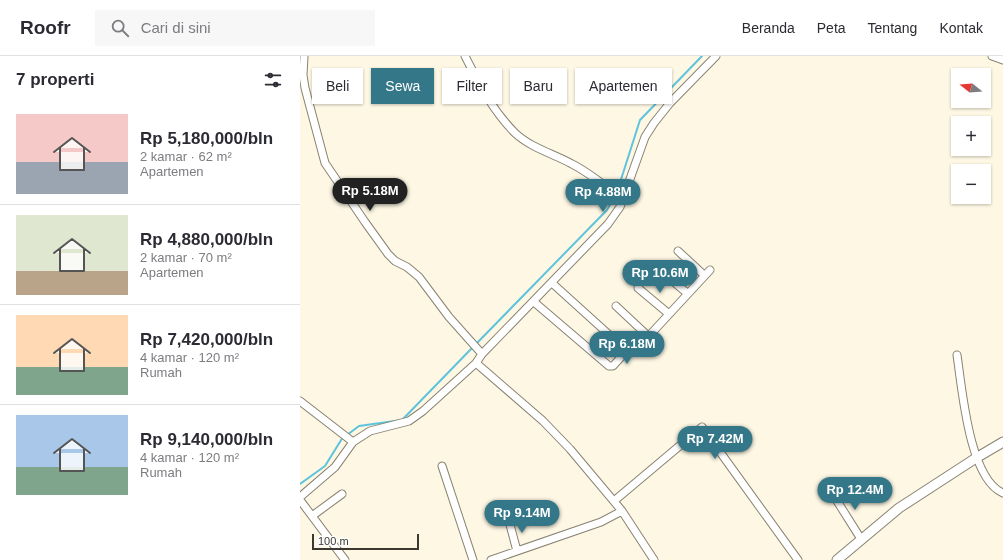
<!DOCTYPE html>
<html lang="id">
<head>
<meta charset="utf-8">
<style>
	body { margin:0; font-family:Arial,sans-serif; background:#f7f7f7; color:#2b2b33; height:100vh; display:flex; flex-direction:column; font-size:15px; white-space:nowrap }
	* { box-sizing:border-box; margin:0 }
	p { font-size:13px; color:#7c7c81 }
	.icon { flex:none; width:22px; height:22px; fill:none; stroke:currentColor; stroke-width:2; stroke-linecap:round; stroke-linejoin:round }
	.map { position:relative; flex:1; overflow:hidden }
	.drawer { display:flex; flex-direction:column; background:#fff; width:300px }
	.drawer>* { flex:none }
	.top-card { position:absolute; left:12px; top:12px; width:380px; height:36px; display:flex; gap:8px }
	.needle { width:26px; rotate:287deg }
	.fabs { position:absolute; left:651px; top:12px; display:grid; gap:8px }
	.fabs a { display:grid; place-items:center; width:40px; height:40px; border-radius:0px; background:#fff; box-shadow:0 1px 3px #0004; font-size:20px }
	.scale { position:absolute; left:12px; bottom:10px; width:107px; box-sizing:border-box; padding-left:4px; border:2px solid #3b3932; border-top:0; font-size:11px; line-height:14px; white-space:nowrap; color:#3b3932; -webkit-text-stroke:3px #fff; paint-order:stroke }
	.price { position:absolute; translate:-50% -34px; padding:0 9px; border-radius:14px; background:#347788; color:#fff; font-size:13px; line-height:26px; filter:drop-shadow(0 1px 2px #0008) }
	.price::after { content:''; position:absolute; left:50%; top:24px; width:12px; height:9px; margin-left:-6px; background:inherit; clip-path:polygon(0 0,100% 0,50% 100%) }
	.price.current { background:#222; color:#fff }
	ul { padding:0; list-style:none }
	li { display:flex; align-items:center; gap:12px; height:100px; padding:0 16px }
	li+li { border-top:1px solid #e1e1e2 }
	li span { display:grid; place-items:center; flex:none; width:112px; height:80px; border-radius:0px; color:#555 }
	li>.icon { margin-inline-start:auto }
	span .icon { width:48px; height:48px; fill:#fffc; stroke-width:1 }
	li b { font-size:17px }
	h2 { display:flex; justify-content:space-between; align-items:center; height:48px; padding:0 16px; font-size:17px }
	.pill { padding:0 14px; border-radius:0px; background:#fff; box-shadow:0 1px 3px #0004; font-size:14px; line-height:36px }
	.pill.current { background:#347788; color:#fff }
	header { display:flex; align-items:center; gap:24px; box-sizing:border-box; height:56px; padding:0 20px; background:#fff; border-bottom:1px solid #e1e1e2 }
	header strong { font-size:19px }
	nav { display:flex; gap:22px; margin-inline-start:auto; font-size:14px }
	.search { width:280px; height:36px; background:#f7f7f7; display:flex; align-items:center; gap:10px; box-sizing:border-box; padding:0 14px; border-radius:0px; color:#7c7c81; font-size:15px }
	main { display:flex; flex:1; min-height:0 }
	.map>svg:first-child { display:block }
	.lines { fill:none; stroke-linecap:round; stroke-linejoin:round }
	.stream { stroke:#5ec3dc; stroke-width:2 }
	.minor-casing { stroke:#898372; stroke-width:9 }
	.major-casing { stroke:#898372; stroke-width:11 }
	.minor { stroke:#fff; stroke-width:7 }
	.major { stroke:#fff; stroke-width:9 }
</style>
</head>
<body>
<header>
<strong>Roofr</strong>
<div class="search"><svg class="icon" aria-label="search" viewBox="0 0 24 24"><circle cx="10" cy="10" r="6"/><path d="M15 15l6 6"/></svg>Cari di sini</div>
<nav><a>Beranda</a><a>Peta</a><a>Tentang</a><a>Kontak</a></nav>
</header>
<main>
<section class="drawer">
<h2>7 properti<svg class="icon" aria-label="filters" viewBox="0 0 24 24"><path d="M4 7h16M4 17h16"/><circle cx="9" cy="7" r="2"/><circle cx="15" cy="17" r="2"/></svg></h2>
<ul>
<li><span style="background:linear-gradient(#f6c9c9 60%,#9aa5b1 0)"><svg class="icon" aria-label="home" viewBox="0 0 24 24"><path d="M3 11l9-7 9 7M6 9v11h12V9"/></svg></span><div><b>Rp 5,180,000/bln</b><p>2 kamar · 62 m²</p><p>Apartemen</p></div></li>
<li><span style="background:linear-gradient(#dfe7d0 70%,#b9a48a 0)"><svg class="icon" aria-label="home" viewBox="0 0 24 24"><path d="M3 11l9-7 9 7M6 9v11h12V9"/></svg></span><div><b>Rp 4,880,000/bln</b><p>2 kamar · 70 m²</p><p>Apartemen</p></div></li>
<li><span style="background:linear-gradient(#ffd9b3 65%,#7fa58c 0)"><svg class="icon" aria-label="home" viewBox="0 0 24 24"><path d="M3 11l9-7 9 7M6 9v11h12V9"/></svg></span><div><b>Rp 7,420,000/bln</b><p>4 kamar · 120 m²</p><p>Rumah</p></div></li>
<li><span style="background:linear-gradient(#a9c7e8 65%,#7fa58c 0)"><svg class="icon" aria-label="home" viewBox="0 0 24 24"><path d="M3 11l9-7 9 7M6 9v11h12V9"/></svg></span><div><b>Rp 9,140,000/bln</b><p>4 kamar · 120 m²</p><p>Rumah</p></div></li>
</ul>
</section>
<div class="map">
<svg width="703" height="504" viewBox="0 0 703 504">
	<rect width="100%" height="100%" fill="#fdf7e4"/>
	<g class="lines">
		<!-- stream -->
		<path class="stream" d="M 317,136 L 340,64 L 402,0
			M 176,288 L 307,154 L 315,140
			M 47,379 L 59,370 L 102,364 L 173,291
			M 0,428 L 25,410 L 43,381"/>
		<!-- minor casing -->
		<g class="minor-casing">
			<path id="minor" d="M 4,0 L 3,19 L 5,32 L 25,107 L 65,166 L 88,198 L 95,205 L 107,211 L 119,221 L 149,261 L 182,298
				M 165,0 C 179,28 193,55 215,77 C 231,92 254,98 272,108 C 290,117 306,131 323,143
				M 692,0 L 703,4
				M 378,195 L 404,219
				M 362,216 L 387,237
				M 252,227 L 326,294
				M 338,232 L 369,258
				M 234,246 L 309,310 L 313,310 L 332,289 L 347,282 L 410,214
				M 316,250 L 348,280
				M 657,299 C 662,332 669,423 703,437
				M 176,307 L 182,298 L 308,168 L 320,151 L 345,81 L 354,67 L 370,47 L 416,0
				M 0,345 L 53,386 L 70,375 L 109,365 L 123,355 L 176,307 L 243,365 L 270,393 L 322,455 L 354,504
				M 142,410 L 173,504
				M 532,437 L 561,483
				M 0,441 L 35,411 L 53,386
				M 0,444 L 45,504
				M 314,445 L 402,371 L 498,504
				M 12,460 L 42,438
				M 209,465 L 217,495
				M 191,504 L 301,466 L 322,455"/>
		</g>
		<!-- major casing -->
		<g class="major-casing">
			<path id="major" d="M 537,504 L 599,452 L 676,402 L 703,386"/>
		</g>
		<!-- minor -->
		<use href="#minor" class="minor"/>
		<!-- major -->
		<use href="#major" class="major"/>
	</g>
</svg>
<div class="fabs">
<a><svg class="needle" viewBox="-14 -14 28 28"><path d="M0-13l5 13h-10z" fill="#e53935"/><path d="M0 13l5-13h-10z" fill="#7c7c81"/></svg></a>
<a>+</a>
<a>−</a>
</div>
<div class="scale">100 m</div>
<b class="price current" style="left:70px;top:156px">Rp 5.18M</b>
<b class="price" style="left:303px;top:157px">Rp 4.88M</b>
<b class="price" style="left:360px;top:238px">Rp 10.6M</b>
<b class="price" style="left:327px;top:309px">Rp 6.18M</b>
<b class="price" style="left:415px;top:404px">Rp 7.42M</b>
<b class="price" style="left:555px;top:455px">Rp 12.4M</b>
<b class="price" style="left:222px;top:478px">Rp 9.14M</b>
<div class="top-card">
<a class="pill">Beli</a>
<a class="pill current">Sewa</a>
<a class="pill">Filter</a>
<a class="pill">Baru</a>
<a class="pill">Apartemen</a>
</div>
</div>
</main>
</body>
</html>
